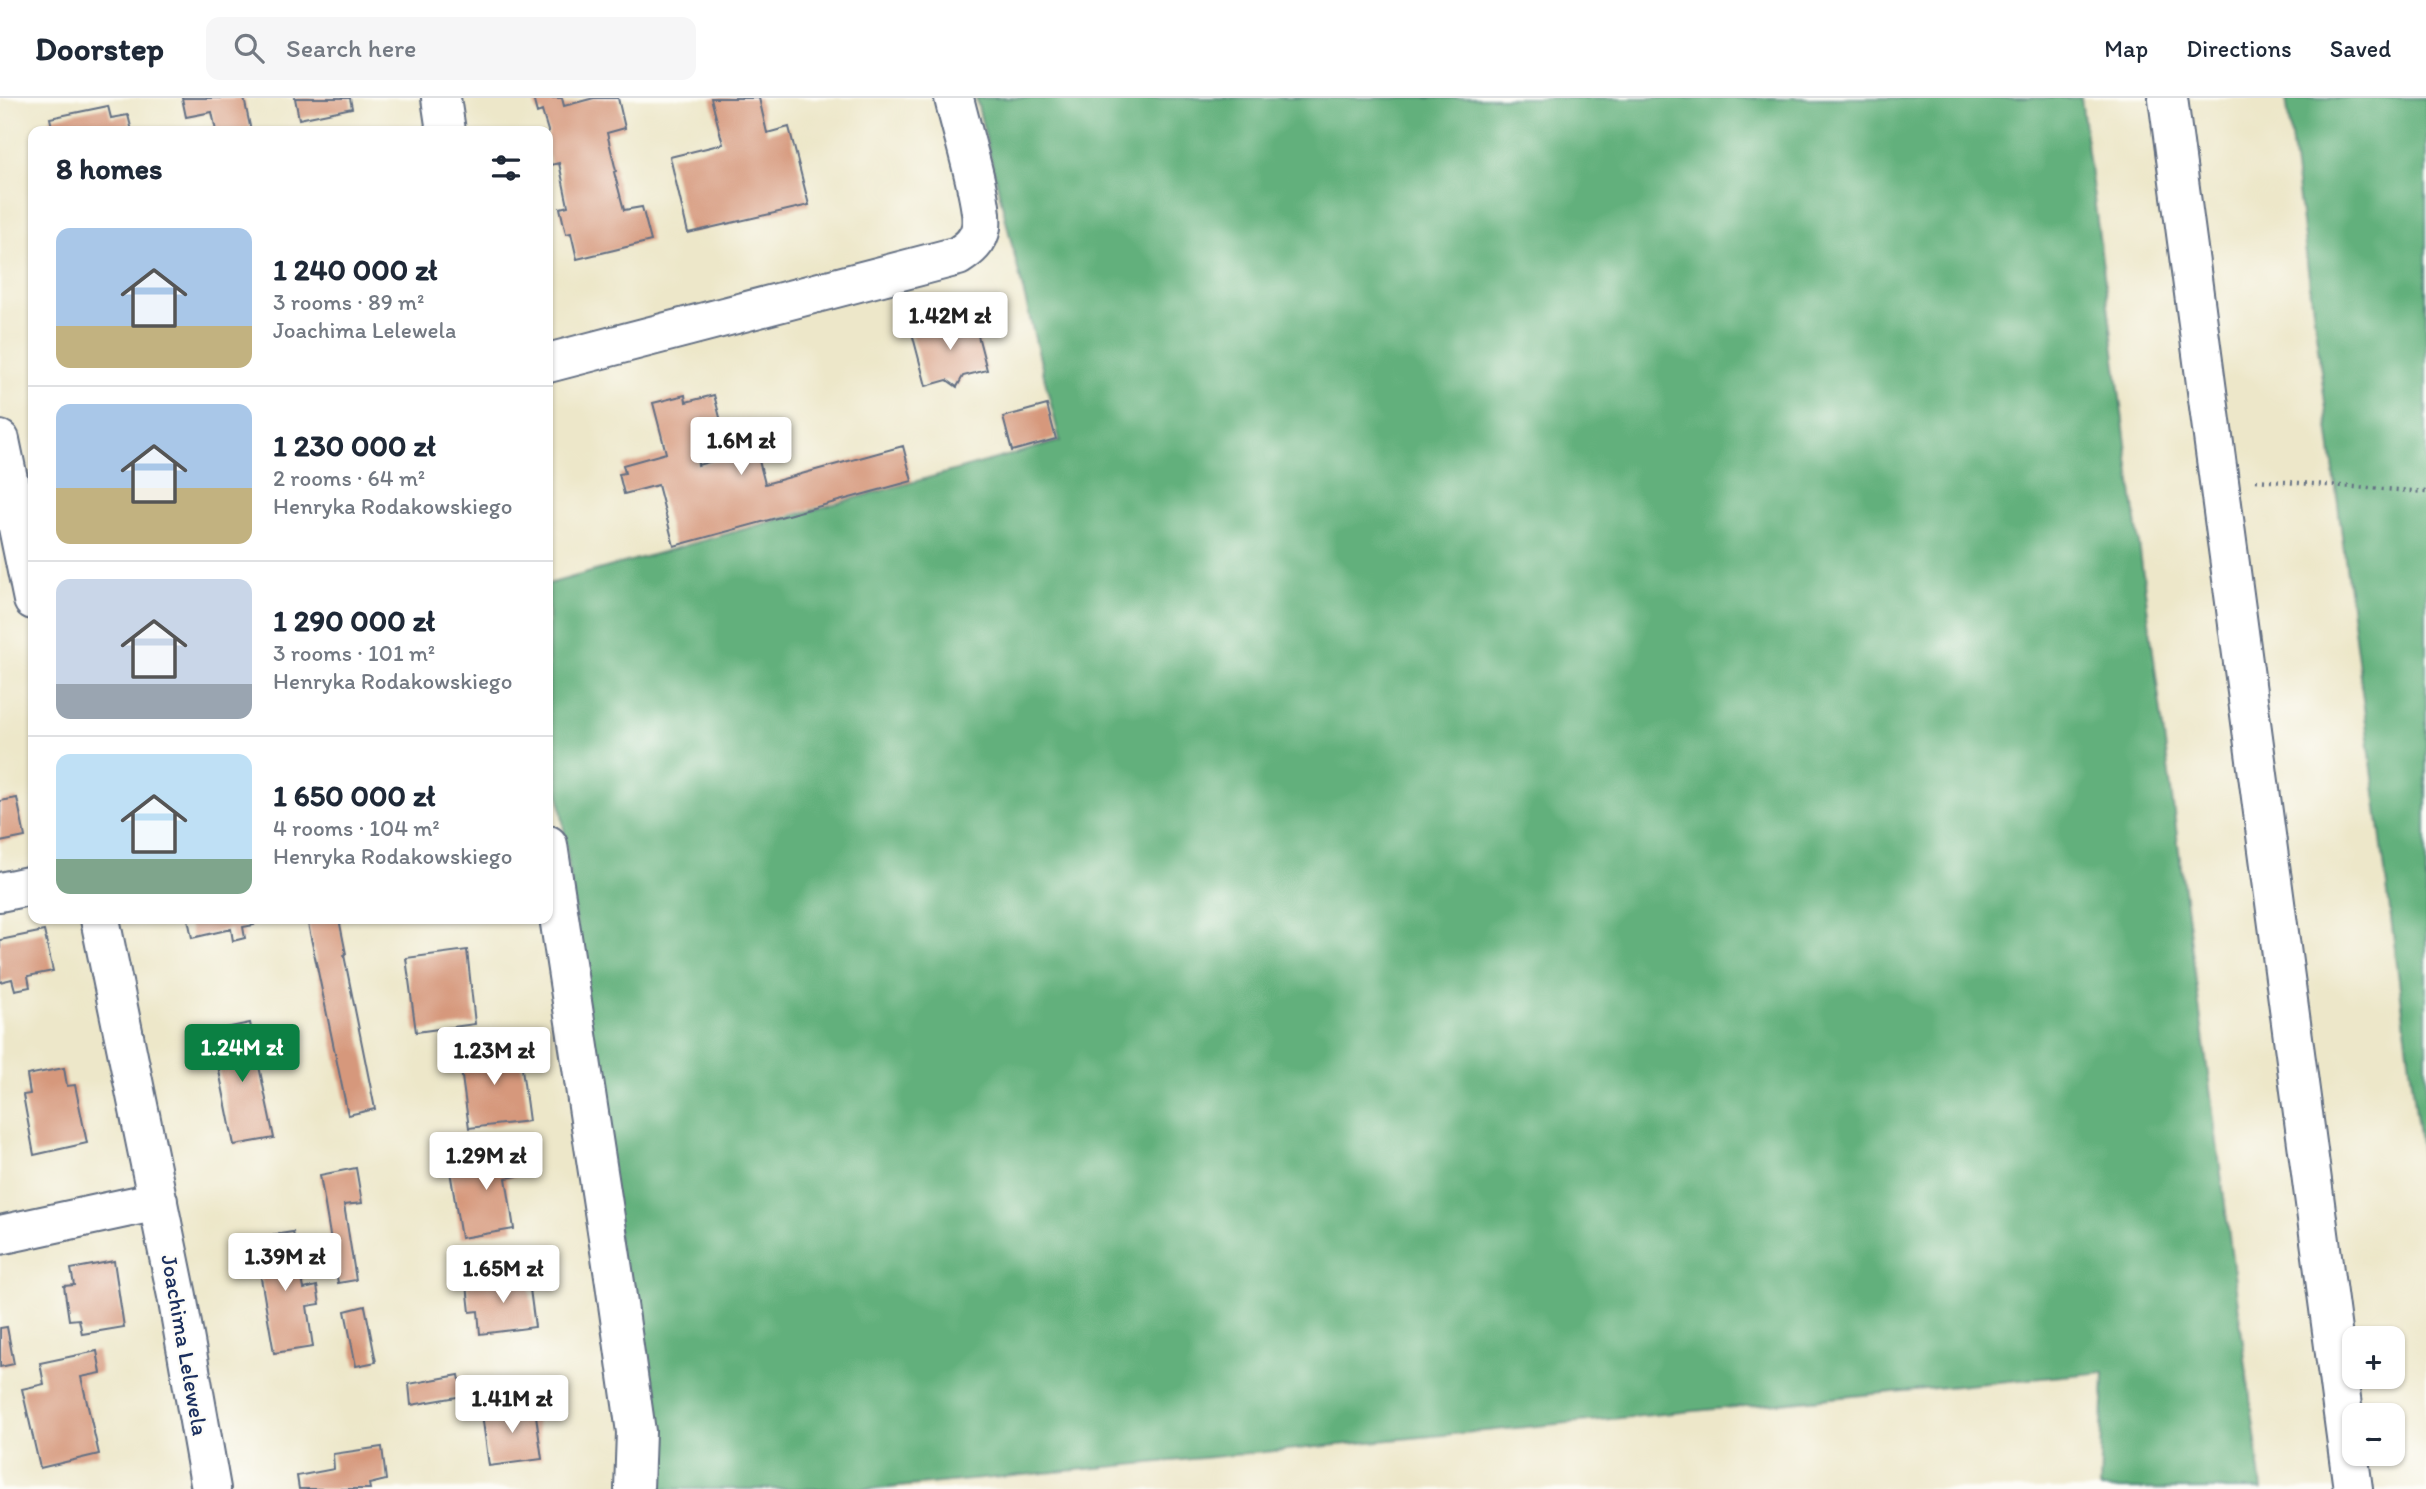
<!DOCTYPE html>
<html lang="en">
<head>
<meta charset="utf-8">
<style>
	body { margin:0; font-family:Itim,sans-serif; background:#f6f6f7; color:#1f2937; height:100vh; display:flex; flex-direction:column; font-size:26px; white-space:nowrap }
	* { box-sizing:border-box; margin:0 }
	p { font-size:23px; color:#747a83 }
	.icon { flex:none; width:38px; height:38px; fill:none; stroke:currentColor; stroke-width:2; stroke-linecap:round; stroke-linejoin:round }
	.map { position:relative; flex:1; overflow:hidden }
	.side { position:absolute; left:28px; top:28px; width:525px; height:798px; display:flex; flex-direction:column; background:#fff; border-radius:14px; box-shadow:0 2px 5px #0004 }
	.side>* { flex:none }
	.fabs { position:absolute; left:2342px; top:1228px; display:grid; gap:14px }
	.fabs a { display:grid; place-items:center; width:63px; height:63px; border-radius:14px; background:#fff; box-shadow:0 2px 5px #0004; font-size:35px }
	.price { position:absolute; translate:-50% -60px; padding:0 16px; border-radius:7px; background:#fff; color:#222; font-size:23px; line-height:46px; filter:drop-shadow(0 2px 4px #0008) }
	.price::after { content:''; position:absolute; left:50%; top:42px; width:21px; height:16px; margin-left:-10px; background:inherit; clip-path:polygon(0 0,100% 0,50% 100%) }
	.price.on { background:#0b8043; color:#fff }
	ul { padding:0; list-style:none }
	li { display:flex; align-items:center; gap:21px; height:175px; padding:0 28px }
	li+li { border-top:2px solid #e0e1e3 }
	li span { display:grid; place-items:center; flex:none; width:196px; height:140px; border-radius:14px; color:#555 }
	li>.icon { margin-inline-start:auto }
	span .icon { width:84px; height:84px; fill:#fffc; stroke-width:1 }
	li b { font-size:30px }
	h2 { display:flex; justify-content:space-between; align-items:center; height:84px; padding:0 28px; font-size:30px }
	header { display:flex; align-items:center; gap:42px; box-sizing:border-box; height:98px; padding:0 35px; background:#fff; border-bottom:2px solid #e0e1e3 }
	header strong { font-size:33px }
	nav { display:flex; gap:38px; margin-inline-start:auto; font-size:24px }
	.search { width:490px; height:63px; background:#f6f6f7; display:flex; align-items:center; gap:18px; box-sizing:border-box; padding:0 24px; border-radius:14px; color:#747a83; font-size:26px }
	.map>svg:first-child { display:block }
	.forest { fill:#62b07b; stroke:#3e706c; stroke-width:2 }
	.building { fill:#d6987b }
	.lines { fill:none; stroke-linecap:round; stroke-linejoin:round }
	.minor-casing { stroke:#646f83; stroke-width:42 }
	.highway-casing { stroke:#646f83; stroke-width:42 }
	.path { stroke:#646f83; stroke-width:4.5; stroke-dasharray:2 5; stroke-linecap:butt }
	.minor { stroke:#fff; stroke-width:38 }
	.highway { stroke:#fff; stroke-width:38 }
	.labels { text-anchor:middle; stroke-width:5; stroke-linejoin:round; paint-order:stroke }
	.street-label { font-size:23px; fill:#1b2f5e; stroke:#fdfcf7 }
</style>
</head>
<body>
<header>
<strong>Doorstep</strong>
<div class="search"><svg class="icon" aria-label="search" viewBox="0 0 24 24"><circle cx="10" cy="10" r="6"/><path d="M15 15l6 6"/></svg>Search here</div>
<nav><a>Map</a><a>Directions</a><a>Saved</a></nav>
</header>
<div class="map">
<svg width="2426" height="1391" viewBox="0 0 2426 1391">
	<rect width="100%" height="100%" fill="#fdfcf7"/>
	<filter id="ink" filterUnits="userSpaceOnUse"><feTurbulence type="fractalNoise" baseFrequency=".0143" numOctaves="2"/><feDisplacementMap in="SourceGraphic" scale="14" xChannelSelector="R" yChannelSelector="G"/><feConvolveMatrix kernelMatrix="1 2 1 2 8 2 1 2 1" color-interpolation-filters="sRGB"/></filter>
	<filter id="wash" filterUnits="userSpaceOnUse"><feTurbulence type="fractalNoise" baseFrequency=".00686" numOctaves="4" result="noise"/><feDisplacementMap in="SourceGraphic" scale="28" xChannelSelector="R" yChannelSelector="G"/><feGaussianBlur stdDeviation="1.57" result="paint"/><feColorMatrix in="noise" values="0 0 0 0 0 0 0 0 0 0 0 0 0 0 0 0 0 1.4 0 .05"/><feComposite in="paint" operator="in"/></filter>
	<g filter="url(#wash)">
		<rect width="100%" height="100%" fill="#ede7c9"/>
		<!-- forest -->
		<path class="forest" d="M 976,0 L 2081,0 L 2262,1391 L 2100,1391 L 2104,1274 L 876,1391 L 651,1391 L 548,611 L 548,486 L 1060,343 Z
			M 2286,0 L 2426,0 L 2426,1093 Z"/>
		<g id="blocks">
			<!-- building -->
			<path class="building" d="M 182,0 L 244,0 L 251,33 L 216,33 L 212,14 L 186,19 Z
				M 295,0 L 350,0 L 352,10 L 299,21 Z
				M 533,0 L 562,0 L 564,8 L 594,0 L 618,0 L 625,30 L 607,35 L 616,73 L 614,74 L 624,112 L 642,109 L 651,143 L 577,161 L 571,135 L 566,136 L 560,110 L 568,108 L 559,65 L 551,67 L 548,56 L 548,33 L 542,13 L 537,15 Z
				M 711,0 L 759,0 L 767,35 L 789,29 L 809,107 L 688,135 L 670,59 L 723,46 Z
				M 108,8 L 111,20 L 128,17 L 132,33 L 53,33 L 50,20 Z
				M 973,218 L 987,272 L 963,278 L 957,289 L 947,282 L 926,288 L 912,235 Z
				M 685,297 L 686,304 L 714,297 L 726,342 L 696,350 L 698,367 L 756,351 L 765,386 L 903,348 L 912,383 L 674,448 L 658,387 L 624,396 L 619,376 L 625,375 L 623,367 L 666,355 L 653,305 Z
				M 1047,307 L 1056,341 L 1012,353 L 1003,319 Z
				M 17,700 L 25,739 L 0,744 L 0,703 Z
				M 188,821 L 252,821 L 254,827 L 243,829 L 245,840 L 233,843 L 231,831 L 192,840 Z
				M 307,821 L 339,821 L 346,856 L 344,857 L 375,1011 L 348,1017 Z
				M 44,833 L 53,873 L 28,878 L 30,889 L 15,892 L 12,881 L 0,884 L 0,842 Z
				M 467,852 L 475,926 L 416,934 L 406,860 Z
				M 250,925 L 274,1040 L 234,1047 L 211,933 Z
				M 519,948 L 529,1023 L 469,1030 L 459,957 Z
				M 64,970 L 67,988 L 75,987 L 87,1045 L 34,1057 L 23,997 L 30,996 L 27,977 Z
				M 516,1044 L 523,1077 L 506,1080 L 514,1131 L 461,1140 L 450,1073 L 486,1066 L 483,1049 Z
				M 356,1070 L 362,1105 L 344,1107 L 356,1182 L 338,1185 L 320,1077 Z
				M 293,1134 L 304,1191 L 317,1188 L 320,1206 L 307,1208 L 313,1249 L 274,1255 L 254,1140 Z
				M 114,1163 L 124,1229 L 82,1236 L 79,1221 L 69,1222 L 64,1188 L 74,1187 L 71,1171 Z
				M 528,1176 L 535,1229 L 480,1236 L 478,1213 L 470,1214 L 467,1187 L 506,1183 L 506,1179 Z
				M 365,1208 L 376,1264 L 356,1268 L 345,1213 Z
				M 7,1229 L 14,1266 L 0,1269 L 0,1230 Z
				M 97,1253 L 101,1275 L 81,1279 L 99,1356 L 40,1370 L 22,1291 L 44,1286 L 40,1265 Z
				M 459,1277 L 463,1298 L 411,1307 L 409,1286 Z
				M 516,1302 L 518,1312 L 535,1310 L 542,1361 L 489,1368 L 482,1316 L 505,1314 L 503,1304 Z
				M 382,1349 L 386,1382 L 369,1386 L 370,1391 L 299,1391 L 297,1378 L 334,1371 L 333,1356 Z"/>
		</g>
	</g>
	<g filter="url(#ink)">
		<use href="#blocks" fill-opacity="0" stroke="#646f83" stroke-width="2"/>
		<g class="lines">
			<!-- minor casing -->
			<g class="minor-casing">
				<path id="minor" d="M 441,0 L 446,33
					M 548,265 L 958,158 C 969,151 979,143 981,129 C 985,107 960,27 954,0
					M 0,342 L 33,502
					M 548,747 L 615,1185 L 636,1334 L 634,1391
					M 0,794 L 33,787
					M 100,821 L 177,1198 L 211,1391
					M 0,1137 L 158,1103"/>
			</g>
			<!-- highway casing -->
			<g class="highway-casing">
				<path id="highway" d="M 2168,0 L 2353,1391"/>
			</g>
			<!-- path -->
			<path class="path" d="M 2256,382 L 2426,394"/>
			<!-- minor -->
			<use href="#minor" class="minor"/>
			<!-- highway -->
			<use href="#highway" class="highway"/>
		</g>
	</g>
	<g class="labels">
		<!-- street labels -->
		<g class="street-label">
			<text transform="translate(185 1247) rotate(80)" y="8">Joachima Lelewela</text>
		</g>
	</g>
</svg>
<div class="fabs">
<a>+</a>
<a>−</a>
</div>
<b class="price" style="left:950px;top:254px">1.42M zł</b>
<b class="price" style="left:741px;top:379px">1.6M zł</b>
<b class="price on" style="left:242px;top:986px">1.24M zł</b>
<b class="price" style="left:494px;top:989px">1.23M zł</b>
<b class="price" style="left:486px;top:1094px">1.29M zł</b>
<b class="price" style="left:285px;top:1195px">1.39M zł</b>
<b class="price" style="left:503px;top:1207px">1.65M zł</b>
<b class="price" style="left:512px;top:1337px">1.41M zł</b>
<section class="side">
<h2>8 homes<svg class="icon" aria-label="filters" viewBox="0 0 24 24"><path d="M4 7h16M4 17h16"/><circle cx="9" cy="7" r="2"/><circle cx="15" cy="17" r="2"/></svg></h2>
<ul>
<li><span style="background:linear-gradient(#a9c7e8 70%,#c2b280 0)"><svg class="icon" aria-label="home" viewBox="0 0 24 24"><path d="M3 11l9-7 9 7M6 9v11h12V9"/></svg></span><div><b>1 240 000 zł</b><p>3 rooms · 89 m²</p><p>Joachima Lelewela</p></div></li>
<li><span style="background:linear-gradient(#a9c7e8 60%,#c2b280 0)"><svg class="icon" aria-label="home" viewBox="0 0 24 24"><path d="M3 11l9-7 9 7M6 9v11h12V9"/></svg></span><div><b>1 230 000 zł</b><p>2 rooms · 64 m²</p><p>Henryka Rodakowskiego</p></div></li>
<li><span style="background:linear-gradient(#c9d6e8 75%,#9aa5b1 0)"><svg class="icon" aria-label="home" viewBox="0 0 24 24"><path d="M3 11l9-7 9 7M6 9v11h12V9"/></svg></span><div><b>1 290 000 zł</b><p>3 rooms · 101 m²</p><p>Henryka Rodakowskiego</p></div></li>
<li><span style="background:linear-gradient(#bfe0f5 75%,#7fa58c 0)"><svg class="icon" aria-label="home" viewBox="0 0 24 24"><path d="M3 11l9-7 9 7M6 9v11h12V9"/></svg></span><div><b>1 650 000 zł</b><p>4 rooms · 104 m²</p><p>Henryka Rodakowskiego</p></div></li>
</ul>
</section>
</div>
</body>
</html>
